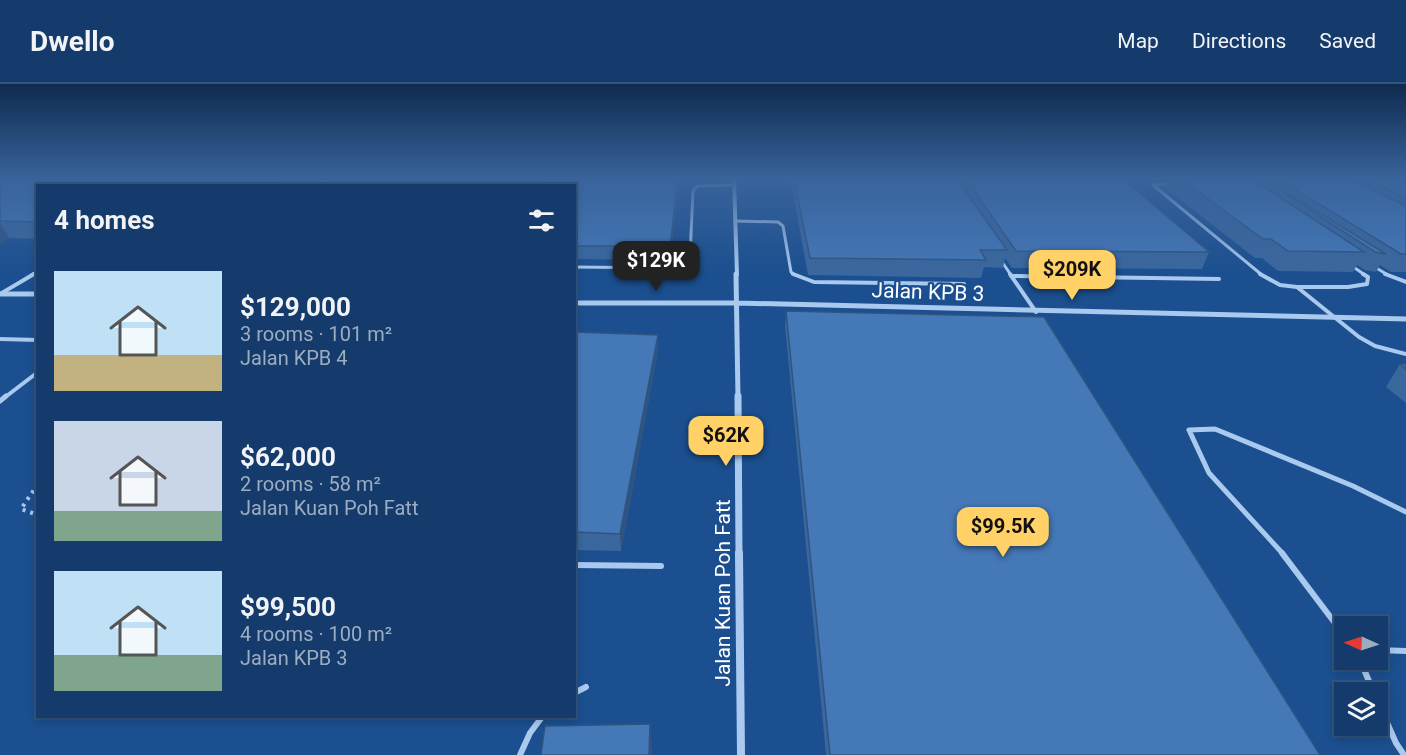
<!DOCTYPE html>
<html lang="en">
<head>
<meta charset="utf-8">
<style>
	body { margin:0; font-family:Roboto,sans-serif; background:#1d4271; color:#f1f3f6; height:100vh; display:flex; flex-direction:column; font-size:22px; white-space:nowrap }
	* { box-sizing:border-box; margin:0 }
	p { font-size:20px; color:#9dadc1 }
	.icon { flex:none; width:33px; height:33px; fill:none; stroke:currentColor; stroke-width:2; stroke-linecap:round; stroke-linejoin:round }
	.map { position:relative; flex:1; overflow:hidden }
	.sheet { position:absolute; left:36px; top:100px; width:540px; height:534px; display:flex; flex-direction:column; background:#143b6b; border-radius:0px; box-shadow:0 3px 9px #0003,0 0 0 2px #33557e }
	.sheet>* { flex:none }
	.needle { width:39px; rotate:273deg }
	.buttons { position:absolute; left:1334px; top:532px; display:grid; gap:12px }
	.buttons a { display:grid; place-items:center; width:54px; height:54px; border-radius:0px; background:#143b6b; box-shadow:0 3px 9px #0003,0 0 0 2px #33557e; font-size:30px }
	.price { position:absolute; translate:-50% -51px; padding:0 14px; border-radius:12px; background:#ffd166; color:#111; font-size:20px; line-height:39px; filter:drop-shadow(0 2px 3px #0008) }
	.price::after { content:''; position:absolute; left:50%; top:36px; width:18px; height:14px; margin-left:-9px; background:inherit; clip-path:polygon(0 0,100% 0,50% 100%) }
	.price.current { background:#222; color:#fff }
	ul { padding:0; list-style:none }
	li { display:flex; align-items:center; gap:18px; height:150px; padding:0 18px }
	li span { display:grid; place-items:center; flex:none; width:168px; height:120px; border-radius:0px; color:#555 }
	li>.icon { margin-inline-start:auto }
	span .icon { width:72px; height:72px; fill:#fffc; stroke-width:1 }
	li b { font-size:26px }
	h2 { display:flex; justify-content:space-between; align-items:center; height:72px; padding:0 18px; font-size:26px }
	header { display:flex; align-items:center; gap:36px; box-sizing:border-box; height:84px; padding:0 30px; background:#143b6b; border-bottom:2px solid #33557e }
	header strong { font-size:28px }
	nav { display:flex; gap:33px; margin-inline-start:auto; font-size:21px }
	.map>svg:first-child { display:block }
	.lines { fill:none; stroke-linecap:round; stroke-linejoin:round }
	.path { stroke:#a9c9ee; stroke-width:4; stroke-dasharray:3 5; stroke-linecap:butt }
	.lane-far3 { stroke:#a9c9ee; stroke-width:3 }
	.lane-far2 { stroke:#a9c9ee; stroke-width:4 }
	.lane-far1 { stroke:#a9c9ee; stroke-width:5 }
	.lane { stroke:#a9c9ee; stroke-width:6 }
	.street-far3 { stroke:#a9c9ee; stroke-width:4 }
	.street-far2 { stroke:#a9c9ee; stroke-width:5 }
	.street-far1 { stroke:#a9c9ee; stroke-width:7 }
	.street { stroke:#a9c9ee; stroke-width:8 }
	.wall { fill:#3a679d }
	.shaded-wall { fill:#305480 }
	.building { fill:#4478b7; stroke:#305480; stroke-width:1.5 }
	.labels { text-anchor:middle; stroke-width:4.5; stroke-linejoin:round; paint-order:stroke }
	.street-label { font-size:21px; fill:#fff; stroke:#1b4f8f }
</style>
</head>
<body>
<header>
<strong>Dwello</strong>
<nav><a>Map</a><a>Directions</a><a>Saved</a></nav>
</header>
<div class="map">
<svg width="1406" height="671" viewBox="0 0 1406 671">
	<rect width="100%" height="100%" fill="#1b4f8f"/>
	<g class="lines">
		<!-- path -->
		<path class="path" d="M 38,400 L 21,425 L 38,431"/>
		<!-- lane-far3 -->
		<path class="lane-far3" d="M 1171,99 L 1153,101 L 1262,191
			M 317,102 L 326,95
			M 736,137 L 778,138 L 783,142 L 791,188 L 795,191
			M 1000,175 L 1011,191
			M 1352,182 L 1365,191
			M 1373,182 L 1388,191
			M 574,183 L 672,184 L 687,181 L 690,172 L 693,107 L 697,102 L 734,101
			M 31,191 L 38,187"/>
		<!-- lane-far2 -->
		<path class="lane-far2" d="M 793,190 L 814,198 L 964,200
			M 1010,190 L 1036,228
			M 1260,190 L 1280,201 L 1297,203 L 1359,253 L 1375,262 L 1406,270
			M 1385,190 L 1406,198
			M 1011,192 L 1219,195
			M 1297,203 L 1348,203 L 1367,200 L 1368,193 L 1363,190
			M 0,210 L 34,190
			M 0,255 L 38,256
			M 4,314 L 38,288"/>
		<!-- lane-far1 -->
		<path class="lane-far1" d="M 0,317 L 6,312
			M 1284,471 L 1209,389 L 1189,346 L 1215,345 L 1353,402 L 1406,428"/>
		<!-- lane -->
		<path class="lane" d="M 1282,469 L 1344,551
			M 574,481 L 661,482
			M 1377,566 L 1406,567
			M 1360,576 L 1374,609
			M 574,609 L 586,603
			M 1377,616 L 1396,659 L 1404,671
			M 520,671 L 530,649 L 542,633"/>
		<!-- street-far3 -->
		<path class="street-far3" d="M 734,95 L 737,191"/>
		<!-- street-far2 -->
		<path class="street-far2" d="M 736,190 L 738,314
			M 0,210 L 38,210
			M 574,219 L 737,219 L 1406,235"/>
		<!-- street-far1 -->
		<path class="street-far1" d="M 738,312 L 739,471"/>
		<!-- street -->
		<path class="street" d="M 739,469 L 741,671"/>
	</g>
	<!-- wall -->
	<path class="wall" d="M 0,95 L 312,95 L 303,102 L 38,102 L 38,155 L 9,154 L 0,160 Z
		M 540,95 L 678,95 L 679,101 L 670,176 L 574,175 L 574,102 Z
		M 791,95 L 1123,95 L 1209,168 L 1202,185 L 1012,184 L 1005,174 L 1003,184 L 984,183 L 981,194 L 808,191 L 791,98 Z
		M 1153,95 L 1406,95 L 1406,188 L 1391,188 L 1380,181 L 1376,188 L 1365,186 L 1357,181 L 1353,188 L 1278,187 L 1262,174 L 1255,174 L 1164,103 L 1167,96 L 1156,97 Z
		M 786,227 L 1320,671 L 826,671 L 785,242 Z
		M 574,248 L 658,251 L 658,266 L 621,467 L 574,466 Z
		M 1400,280 L 1406,280 L 1406,319 L 1386,303 Z"/>
	<!-- shaded-wall -->
	<path class="shaded-wall" d="M 288,95 L 312,95 L 303,102 L 278,102 Z
		M 678,95 L 679,101 L 670,176 L 670,162 Z
		M 957,95 L 964,95 L 963,98 L 957,100 Z
		M 0,138 L 9,154 L 0,160 Z
		M 658,251 L 658,266 L 621,467 L 620,450 Z
		M 650,640 L 652,664 L 652,671 L 649,671 Z"/>
	<!-- building -->
	<path class="building" d="M 0,95 L 288,95 L 278,102 L 38,102 L 38,138 L 0,137 Z
		M 540,95 L 678,95 L 670,162 L 574,162 L 574,102 L 536,102 Z
		M 794,95 L 957,95 L 1007,166 L 980,166 L 986,176 L 810,174 Z
		M 966,95 L 1123,95 L 1209,168 L 1016,167 Z
		M 1181,95 L 1252,95 L 1364,168 L 1288,167 L 1271,155 L 1263,155 Z
		M 1263,95 L 1264,95 L 1386,170 L 1375,168 Z
		M 1278,95 L 1351,95 L 1406,122 L 1406,170 L 1401,170 Z
		M 1367,95 L 1406,95 L 1406,114 Z
		M 786,227 L 1044,233 L 1320,671 L 830,671 Z
		M 574,248 L 658,251 L 620,450 L 574,448 Z
		M 1400,280 L 1406,280 L 1406,285 Z
		M 650,640 L 649,671 L 541,671 L 545,642 Z"/>
	<!-- sky -->
	<linearGradient id="sky" x2="0" y2="1"><stop stop-color="#0f2b4f"/><stop offset="0.5" stop-color="#39639b"/><stop offset="1" stop-color="#39639b" stop-opacity="0"/></linearGradient>
	<rect width="1406" height="189" fill="url(#sky)"/>
	<g class="labels">
		<!-- street labels -->
		<g class="street-label">
			<text transform="translate(928 208) rotate(2)" y="7">Jalan KPB 3</text>
			<text transform="translate(723 509) rotate(-90)" y="7">Jalan Kuan Poh Fatt</text>
		</g>
	</g>
</svg>
<div class="buttons">
<a><svg class="needle" viewBox="-14 -14 28 28"><path d="M0-13l5 13h-10z" fill="#e53935"/><path d="M0 13l5-13h-10z" fill="#9dadc1"/></svg></a>
<a><svg class="icon" aria-label="layers" viewBox="0 0 24 24"><path d="M12 4l9 5-9 5-9-5zM3 14l9 5 9-5"/></svg></a>
</div>
<b class="price current" style="left:656px;top:208px">$129K</b>
<b class="price" style="left:1072px;top:217px">$209K</b>
<b class="price" style="left:726px;top:383px">$62K</b>
<b class="price" style="left:1003px;top:474px">$99.5K</b>
<section class="sheet">
<h2>4 homes<svg class="icon" aria-label="filters" viewBox="0 0 24 24"><path d="M4 7h16M4 17h16"/><circle cx="9" cy="7" r="2"/><circle cx="15" cy="17" r="2"/></svg></h2>
<ul>
<li><span style="background:linear-gradient(#bfe0f5 70%,#c2b280 0)"><svg class="icon" aria-label="home" viewBox="0 0 24 24"><path d="M3 11l9-7 9 7M6 9v11h12V9"/></svg></span><div><b>$129,000</b><p>3 rooms · 101 m²</p><p>Jalan KPB 4</p></div></li>
<li><span style="background:linear-gradient(#c9d6e8 75%,#7fa58c 0)"><svg class="icon" aria-label="home" viewBox="0 0 24 24"><path d="M3 11l9-7 9 7M6 9v11h12V9"/></svg></span><div><b>$62,000</b><p>2 rooms · 58 m²</p><p>Jalan Kuan Poh Fatt</p></div></li>
<li><span style="background:linear-gradient(#bfe0f5 70%,#7fa58c 0)"><svg class="icon" aria-label="home" viewBox="0 0 24 24"><path d="M3 11l9-7 9 7M6 9v11h12V9"/></svg></span><div><b>$99,500</b><p>4 rooms · 100 m²</p><p>Jalan KPB 3</p></div></li>
</ul>
</section>
</div>
</body>
</html>
